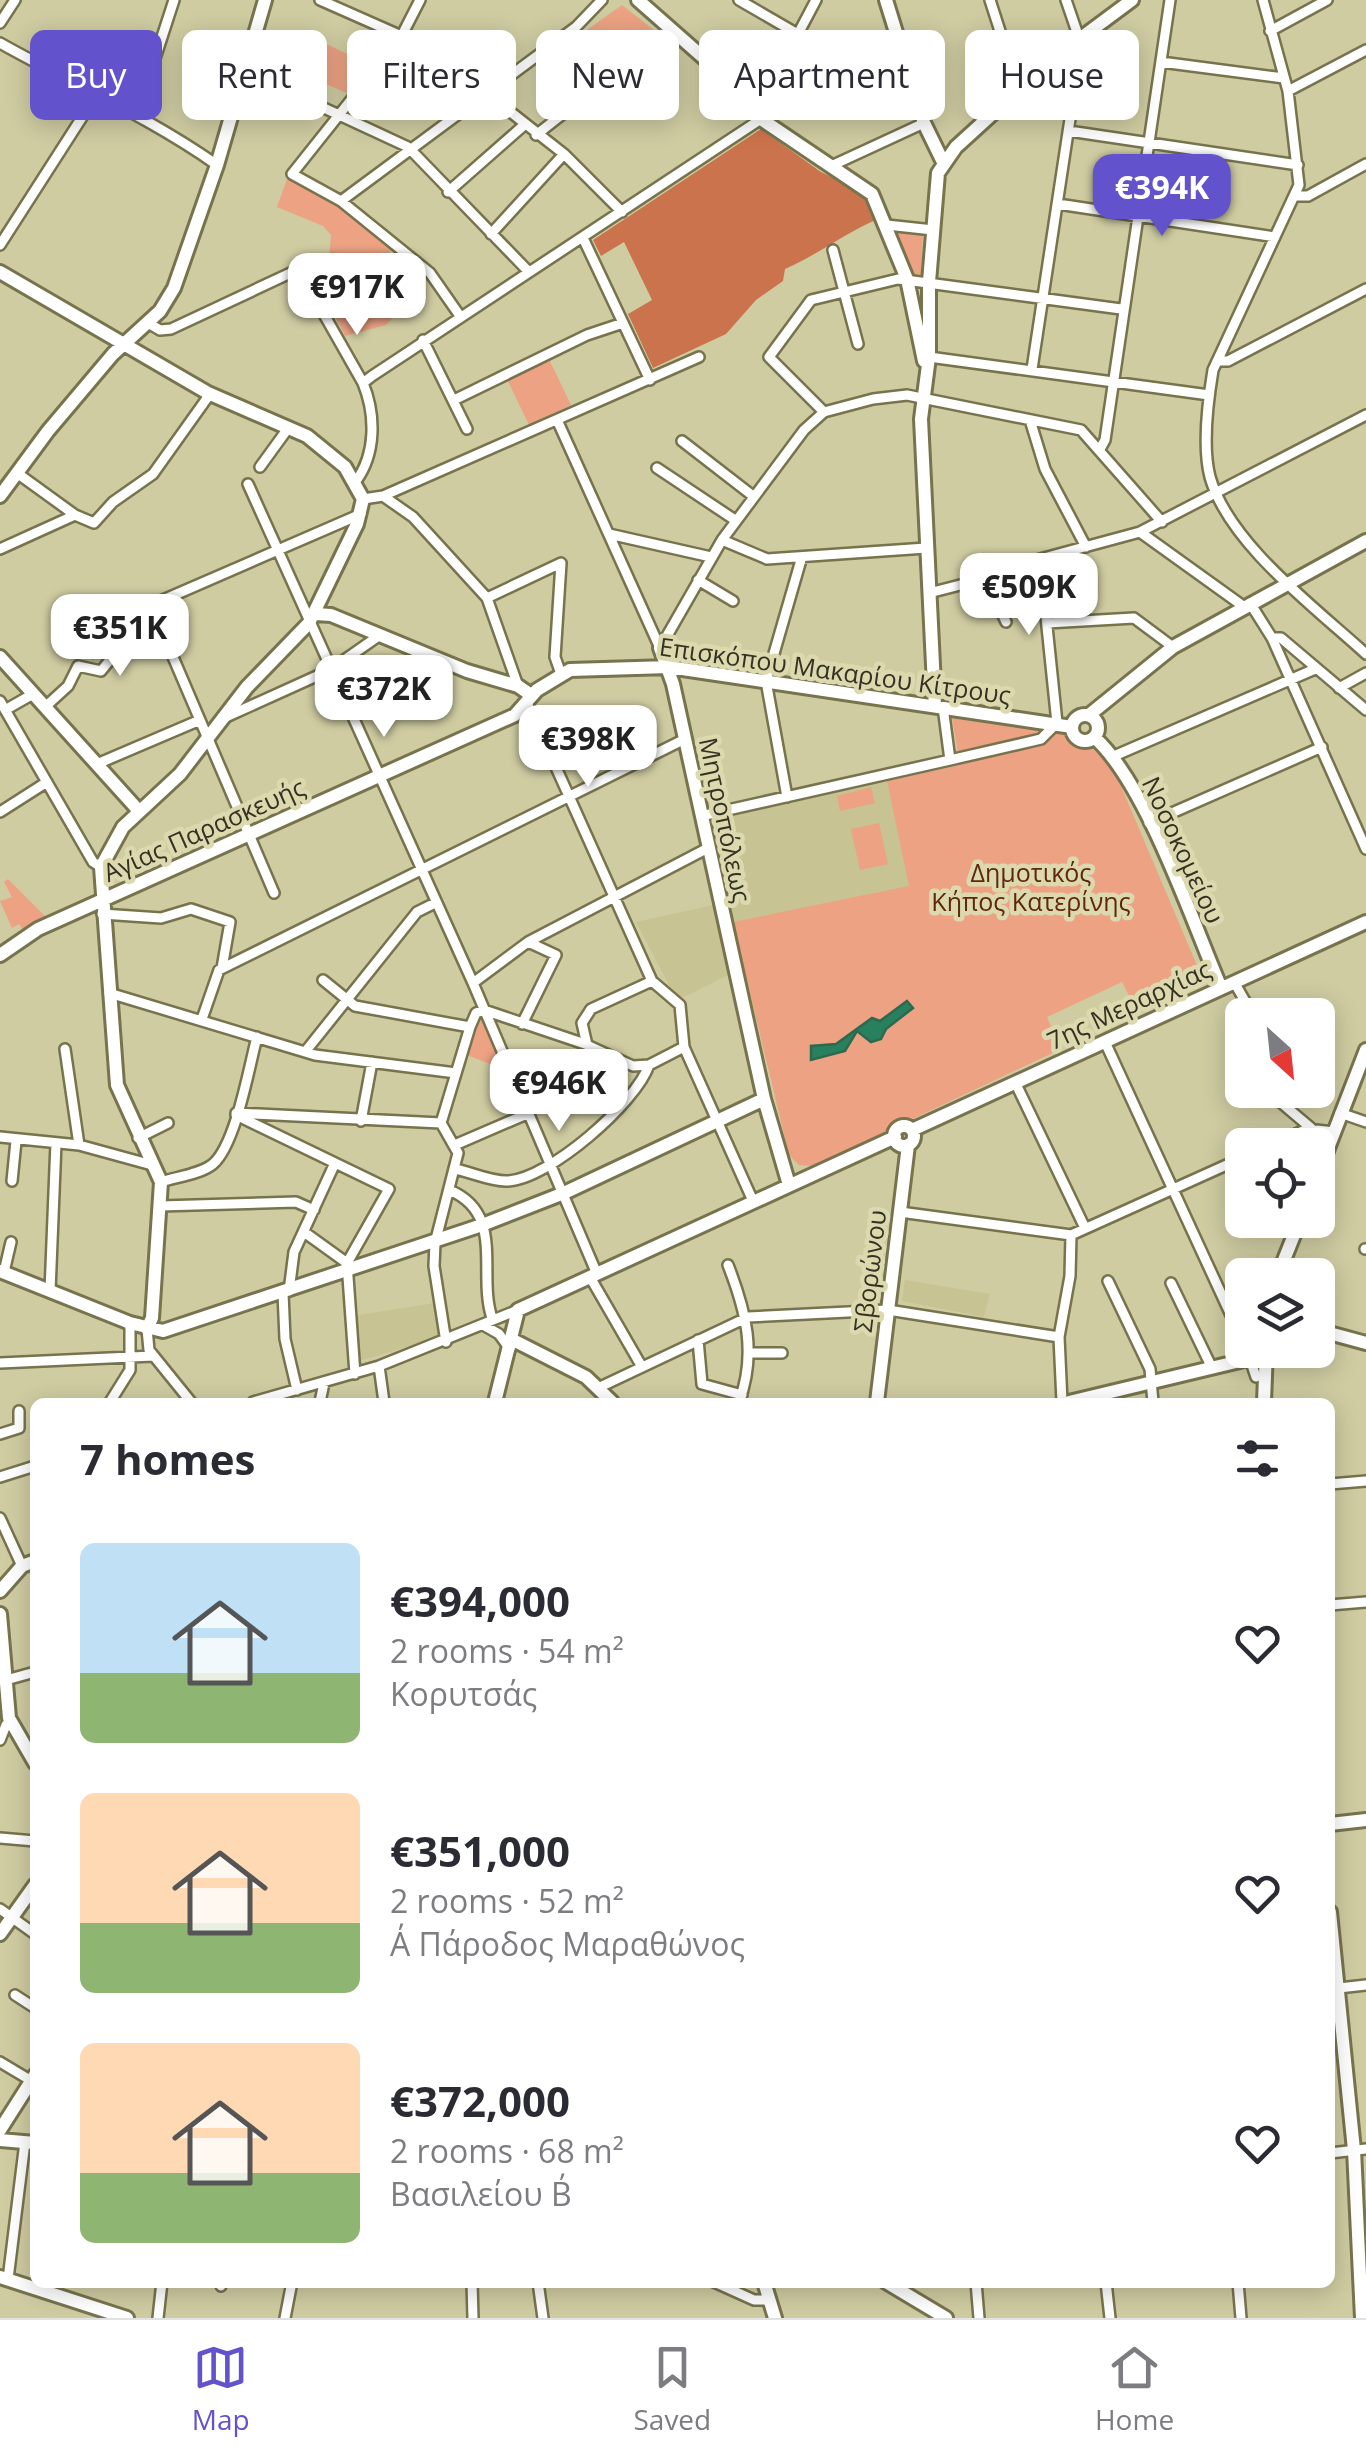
<!DOCTYPE html>
<html lang="en">
<head>
<meta charset="utf-8">
<style>
	body { margin:0; font-family:"Open Sans",sans-serif; background:#f2f2f3; color:#2b2b33; height:100vh; display:flex; flex-direction:column; font-size:38px; white-space:nowrap }
	* { box-sizing:border-box; margin:0 }
	p { font-size:32px; color:#7c7c81 }
	.icon { flex:none; width:55px; height:55px; fill:none; stroke:currentColor; stroke-width:2; stroke-linecap:round; stroke-linejoin:round }
	.map { position:relative; flex:1; overflow:hidden }
	.panel { position:absolute; left:30px; top:1398px; width:1305px; height:890px; display:flex; flex-direction:column; background:#fff; border-radius:15px; box-shadow:0 5px 25px #0003 }
	.panel>* { flex:none }
	.guide { position:absolute; left:30px; top:30px; width:1308px; height:90px; display:flex; gap:20px }
	.needle { width:65px; rotate:153deg }
	.controls { position:absolute; left:1225px; top:998px; display:grid; gap:20px }
	.controls a { display:grid; place-items:center; width:110px; height:110px; border-radius:15px; background:#fff; box-shadow:0 5px 25px #0003; font-size:50px }
	.price { position:absolute; translate:-50% -85px; padding:0 22px; border-radius:20px; background:#fff; color:#222; font-size:32px; line-height:65px; filter:drop-shadow(0 2px 5px #0008) }
	.price::after { content:''; position:absolute; left:50%; top:60px; width:30px; height:22px; margin-left:-15px; background:inherit; clip-path:polygon(0 0,100% 0,50% 100%) }
	.price.on { background:#6252cb; color:#fff }
	ul { padding:0; list-style:none }
	li { display:flex; align-items:center; gap:30px; height:250px; padding:0 50px }
	li span { display:grid; place-items:center; flex:none; width:280px; height:200px; border-radius:15px; color:#555 }
	li>.icon { margin-inline-start:auto }
	span .icon { width:120px; height:120px; fill:#fffc; stroke-width:1 }
	li b { font-size:42px }
	h2 { display:flex; justify-content:space-between; align-items:center; height:120px; padding:0 50px; font-size:42px }
	.chip { padding:0 35px; border-radius:15px; background:#fff; box-shadow:0 5px 25px #0003; font-size:35px; line-height:90px }
	.chip.on { background:#6252cb; color:#fff }
	.dock { display:flex; justify-content:space-around; align-items:center; height:140px; border-top:2px solid #e1e1e2; background:#fff; font-size:28px; color:#7c7c81 }
	.dock a { display:grid; justify-items:center; gap:5px }
	.dock .on { color:#6252cb }
	.map>svg:first-child { display:block }
	.built { fill:#c7c392 }
	.green { fill:#eca283 }
	.forest { fill:#cb734c }
	.water { fill:#29805f; stroke:#2c694d; stroke-width:2.5 }
	.lines { fill:none; stroke-linecap:round; stroke-linejoin:round }
	.street-casing { stroke:#76734d; stroke-width:14 }
	.secondary-casing { stroke:#76734d; stroke-width:18 }
	.street { stroke:#fff; stroke-width:9 }
	.secondary { stroke:#fff; stroke-width:12 }
	.labels { text-anchor:middle; stroke-width:9; stroke-linejoin:round; paint-order:stroke }
	.street-label { font-size:25px; fill:#343222; stroke:#dcd9af }
	.park-label { font-size:25px; fill:#60280b; stroke:#dcd9af }
</style>
</head>
<body>
<div class="map">
<svg width="1366" height="2318" viewBox="0 0 1366 2318">
	<rect width="100%" height="100%" fill="#cfcca2"/>
	<!-- built -->
	<path class="built" d="M 887,781 L 910,887 L 733,922 L 710,821 Z
		M 713,905 L 730,974 L 684,997 L 674,995 L 636,922 Z
		M 905,1280 L 990,1294 L 984,1317 L 902,1301 Z
		M 435,1303 L 440,1337 L 356,1362 L 352,1316 Z"/>
	<!-- green -->
	<path class="green" d="M 622,5 L 659,34 L 611,71 L 577,37 Z
		M 300,31 L 374,67 L 351,95 L 303,74 L 313,59 L 292,47 Z
		M 387,70 L 451,108 L 436,119 L 374,85 Z
		M 288,176 L 331,198 L 391,250 L 371,272 L 404,306 L 386,325 L 345,336 L 326,298 L 331,235 L 323,226 L 277,207 Z
		M 892,228 L 923,232 L 921,275 L 909,274 Z
		M 548,357 L 571,405 L 529,425 L 506,377 Z
		M 952,718 L 1069,735 L 1110,760 L 1204,982 L 1138,1013 L 1122,982 L 1047,1017 L 1061,1049 L 813,1166 L 799,1165 L 789,1155 L 733,922 L 909,886 L 887,781 L 960,765 Z
		M 871,787 L 875,803 L 840,811 L 837,796 Z
		M 879,823 L 888,864 L 860,870 L 851,829 Z
		M 8,879 L 46,917 L 23,930 L 19,924 L 12,928 L 0,901 L 12,897 L 4,882 Z
		M 481,1018 L 505,1070 L 467,1055 Z"/>
	<!-- forest -->
	<path class="forest" d="M 654,30 L 659,34 L 611,71 L 598,58 Z
		M 761,129 L 821,172 L 867,194 L 880,218 C 845,233 819,254 785,269 L 783,281 L 756,300 L 726,334 L 653,368 L 628,314 L 652,300 L 624,242 L 601,256 L 593,240 Z"/>
	<!-- water -->
	<path class="water" d="M 907,1001 L 913,1008 L 886,1029 L 881,1039 L 871,1042 L 857,1031 L 845,1051 L 811,1060 L 811,1046 L 836,1044 L 872,1018 L 880,1021 Z"/>
	<g class="lines">
		<!-- street casing -->
		<g class="street-casing">
			<path id="street" d="M 320,0 L 397,34 L 452,66 L 564,154 L 622,212
				M 420,0 L 401,37 L 292,174 L 341,201 L 430,273 L 460,316
				M 739,0 L 908,98 L 917,98
				M 990,0 L 1019,90
				M 1263,0 L 1288,91 L 1299,185 L 1213,370 C 1208,400 1202,446 1210,477 C 1229,544 1316,608 1366,654
				M 0,23 L 15,0
				M 1270,31 L 1327,0
				M 0,43 C 73,84 149,117 217,165
				M 1161,62 L 1284,78
				M 242,70 L 408,147 L 529,272
				M 722,74 L 798,34 L 816,0
				M 1288,91 L 1366,50
				M 137,114 L 174,0
				M 1069,131 L 1298,165
				M 536,135 L 671,29
				M 831,166 L 924,123
				M 448,192 L 523,126
				M 1295,196 L 1308,196 L 1366,164
				M 341,201 L 576,27 L 602,0
				M 1058,204 L 1275,237
				M 887,225 L 933,230
				M 491,234 L 564,154
				M 583,238 L 650,380
				M 0,245 L 95,97
				M 833,250 L 858,344
				M 148,323 L 160,330 L 171,329 L 299,269 L 315,277 L 321,309 L 363,383
				M 423,340 L 467,429
				M 929,357 L 1209,395
				M 1217,361 L 1228,361 L 1366,289
				M 1032,369 L 1079,60 L 1079,38 L 1066,0
				M 454,400 L 587,335 L 623,323
				M 824,412 L 769,357 L 811,300 L 898,279 L 1121,309
				M 1030,420 L 1045,469 L 1086,547
				M 558,422 L 660,648
				M 682,441 L 753,496
				M 1100,449 L 1105,440 L 1170,0
				M 260,467 L 289,427
				M 657,468 L 735,520
				M 17,473 L 75,515 L 94,523 L 113,502 L 153,474 L 210,394
				M 356,481 C 376,454 376,415 363,383 L 372,376 L 761,119
				M 248,484 L 473,983 L 597,1274
				M 383,496 L 699,357
				M 363,499 L 383,496 L 413,517 L 487,598 L 518,686
				M 1140,532 L 1243,606
				M 609,534 L 711,557
				M 722,540 L 767,559 L 926,548
				M 0,549 L 75,515
				M 698,580 L 733,601
				M 987,580 L 1006,622
				M 929,593 L 1038,565
				M 487,598 L 561,563 L 555,657 L 561,674
				M 1250,603 L 1272,638 L 1366,849
				M 1047,623 L 1134,618 L 1173,647
				M 1272,638 L 1281,638 L 1366,710
				M 660,648 L 722,540 L 804,430 L 824,412 L 873,399 L 907,395 L 1081,430 L 1162,522
				M 173,657 L 274,893
				M 1339,688 L 1366,673
				M 0,701 L 93,862 L 101,867
				M 528,705 L 652,981 L 680,1005 L 684,1047 L 753,1201
				M 45,707 L 68,686 L 78,666 L 101,671 L 156,603 L 361,514
				M 5,710 L 33,694
				M 226,717 L 330,670 L 380,635
				M 1114,756 L 1315,669
				M 950,760 L 1041,739 L 1057,723 L 1040,559 L 1140,532 L 1366,415
				M 97,764 L 200,720
				M 787,797 L 766,681 L 801,560
				M 0,812 L 47,782
				M 701,816 L 950,760 L 943,707
				M 1149,823 L 1322,747
				M 102,914 L 161,918 L 191,909 L 230,922 L 222,968
				M 323,980 L 355,1006 L 470,1027
				M 1234,982 L 1253,1015
				M 473,983 L 528,942 L 708,848
				M 109,993 L 315,1055 L 456,1073
				M 484,1010 L 585,1044
				M 202,1019 L 219,970 L 685,739
				M 522,1024 L 556,955 L 528,942
				M 1242,1032 L 1235,1044 L 1242,1055
				M 1105,1042 L 1242,1339
				M 65,1049 L 79,1145
				M 305,1052 L 417,912 L 435,903
				M 649,1065 L 633,1066 L 587,1045 L 582,1023 L 591,1009 L 652,981
				M 1015,1082 L 1085,1228
				M 1266,1090 L 1311,1128
				M 236,1113 L 441,1123
				M 1340,1113 L 1366,1122
				M 236,1115 L 389,1189 L 347,1263 L 355,1374
				M 361,1121 L 372,1062
				M 441,1123 L 458,1153 L 435,1243 L 434,1266 L 446,1342
				M 441,1123 L 470,1027 L 476,1013 L 484,1010
				M 0,1137 L 79,1145 L 152,1165
				M 138,1138 L 168,1123
				M 457,1144 L 529,1113
				M 1271,1145 L 1307,1129 L 1334,1132
				M 455,1169 C 471,1172 492,1182 508,1181 C 549,1179 636,1103 649,1065 L 684,1047
				M 12,1181 L 16,1141
				M 161,1182 C 176,1177 201,1174 213,1164 C 236,1144 249,1067 257,1037
				M 449,1190 C 506,1213 477,1274 492,1318
				M 160,1206 L 296,1202 L 314,1210
				M 900,1212 L 1071,1235 L 1242,1158
				M 304,1232 L 347,1263
				M 1365,1249 L 1366,1249
				M 728,1265 C 746,1311 757,1354 739,1402
				M 4,1272 L 11,1242
				M 590,1277 L 642,1367
				M 1108,1281 L 1150,1369 L 1153,1402
				M 1171,1283 L 1212,1368
				M 50,1291 L 56,1143
				M 289,1291 L 294,1252 L 335,1163
				M 283,1293 L 285,1339 L 297,1390
				M 485,1326 L 499,1334 L 510,1349
				M 147,1329 L 149,1350 L 191,1402
				M 698,1340 L 702,1384 L 742,1395
				M 1247,1350 L 1256,1377
				M 748,1353 L 782,1353
				M 0,1363 L 153,1356
				M 379,1366 L 384,1402
				M 600,1387 L 748,1317 L 888,1310 L 1059,1337
				M 110,1402 L 130,1370 L 130,1323
				M 253,1402 L 379,1366 L 518,1310
				M 320,1402 L 324,1383
				M 1062,1402 L 1059,1337 L 1070,1276 L 1071,1235
				M 0,1434 L 19,1428 L 19,1411
				M 0,1477 L 35,1466
				M 1330,1484 L 1366,1481
				M 0,1518 L 22,1566
				M 1330,1605 L 1366,1602
				M 6,1680 L 35,1672
				M 0,1740 L 6,1725
				M 0,1838 L 35,1841
				M 0,1909 L 35,1934
				M 1330,1989 L 1366,1985
				M 15,1995 L 35,2008
				M 0,2062 L 35,2083
				M 1330,2153 L 1366,2149
				M 8,2279 L 25,2142
				M 472,2282 L 473,2318
				M 538,2282 L 543,2318
				M 714,2282 L 754,2300 L 768,2300
				M 976,2282 L 979,2318
				M 1106,2282 L 1110,2318
				M 1238,2282 L 1241,2318
				M 221,2286 L 222,2282
				M 158,2318 L 162,2282
				M 285,2318 L 292,2282"/>
		</g>
		<!-- secondary casing -->
		<g class="secondary-casing">
			<path id="secondary" d="M 638,0 L 722,74 L 761,119 L 872,194 L 907,279 L 924,361
				M 886,0 L 924,123 L 943,162
				M 0,272 L 208,393 L 307,436 L 345,467 L 363,499 L 357,524 L 309,623 L 247,687 L 180,774 L 123,827 L 101,867 L 117,1085 L 161,1182 L 152,1318 L 147,1329
				M 0,496 L 48,431 L 113,354 L 160,311 L 174,288 L 217,165 L 265,0
				M 315,614 L 331,615 L 467,671 L 518,686 L 531,695
				M 660,648 L 673,684 L 764,1099 L 789,1185
				M 0,657 L 139,811
				M 935,706 L 921,419 L 929,357 L 929,282 L 938,173 L 956,147 L 1054,58 L 1132,0
				M 1089,715 L 1173,647 L 1366,541
				M1072 728a13 13 0 1 1 26 0a13 13 0 1 1-26 0Z
				M 1094,737 C 1146,783 1192,921 1221,988
				M 0,955 L 38,929 L 515,715 L 537,690 L 570,670 L 669,667 L 1072,727
				M894 1136a10 10 0 1 1 20 0a10 10 0 1 1-20 0Z
				M 912,1130 L 1366,922
				M 1318,1174 L 1366,1050
				M 0,1271 L 130,1323 L 163,1331 L 482,1225 L 564,1193 L 764,1099
				M 1278,1275 L 1300,1220
				M 1318,1330 L 1366,1343
				M 513,1340 L 586,1377 L 612,1402
				M 495,1402 L 518,1310 L 895,1137
				M 877,1402 L 908,1145
				M 1069,1402 L 1265,1355
				M 1264,1402 L 1266,1350
				M 0,1591 L 22,1566 L 35,1561
				M 0,1614 L 9,1718 L 35,1763
				M 1330,1824 L 1366,1820
				M 1330,1912 L 1354,2150 L 1362,2318
				M 0,1934 L 35,1885
				M 0,2130 L 35,2075
				M 0,2140 L 35,2143
				M 0,2277 L 127,2318
				M 764,2282 L 775,2318
				M 886,2282 L 946,2318"/>
		</g>
		<!-- street -->
		<use href="#street" class="street"/>
		<!-- secondary -->
		<use href="#secondary" class="secondary"/>
	</g>
	<g class="labels">
		<!-- street labels -->
		<g class="street-label">
			<text transform="translate(835 671) rotate(8)" y="9">Επισκόπου Μακαρίου Κίτρους</text>
			<text transform="translate(725 820) rotate(78)" y="9">Μητροπόλεως</text>
			<text transform="translate(204 830) rotate(-24)" y="9">Αγίας Παρασκευής</text>
			<text transform="translate(1183 850) rotate(65)" y="9">Νοσοκομείου</text>
			<text transform="translate(1129 1005) rotate(-25)" y="9">7ης Μεραρχίας</text>
			<text transform="translate(870 1271) rotate(-83)" y="9">Σβορώνου</text>
		</g>
		<!-- park labels -->
		<g class="park-label">
			<text x="1031" y="882">Δημοτικός<tspan x="1031" dy="29">Κήπος Κατερίνης</tspan></text>
		</g>
	</g>
</svg>
<div class="controls">
<a><svg class="needle" viewBox="-14 -14 28 28"><path d="M0-13l5 13h-10z" fill="#e53935"/><path d="M0 13l5-13h-10z" fill="#7c7c81"/></svg></a>
<a><svg class="icon" aria-label="locate" viewBox="0 0 24 24"><circle cx="12" cy="12" r="6"/><path d="M12 2v4M12 18v4M2 12h4M18 12h4"/></svg></a>
<a><svg class="icon" aria-label="layers" viewBox="0 0 24 24"><path d="M12 4l9 5-9 5-9-5zM3 14l9 5 9-5"/></svg></a>
</div>
<b class="price on" style="left:1162px;top:239px">€394K</b>
<b class="price" style="left:357px;top:338px">€917K</b>
<b class="price" style="left:1029px;top:638px">€509K</b>
<b class="price" style="left:120px;top:679px">€351K</b>
<b class="price" style="left:384px;top:740px">€372K</b>
<b class="price" style="left:588px;top:790px">€398K</b>
<b class="price" style="left:559px;top:1134px">€946K</b>
<div class="guide">
<a class="chip on">Buy</a>
<a class="chip">Rent</a>
<a class="chip">Filters</a>
<a class="chip">New</a>
<a class="chip">Apartment</a>
<a class="chip">House</a>
</div>
<section class="panel">
<h2>7 homes<svg class="icon" aria-label="filters" viewBox="0 0 24 24"><path d="M4 7h16M4 17h16"/><circle cx="9" cy="7" r="2"/><circle cx="15" cy="17" r="2"/></svg></h2>
<ul>
<li><span style="background:linear-gradient(#bfe0f5 65%,#8fb573 0)"><svg class="icon" aria-label="home" viewBox="0 0 24 24"><path d="M3 11l9-7 9 7M6 9v11h12V9"/></svg></span><div><b>€394,000</b><p>2 rooms · 54 m²</p><p>Κορυτσάς</p></div><svg class="icon" aria-label="heart" viewBox="0 0 24 24"><path d="M12 20l-8-8c-3-5 5-10 8-4 3-6 11-1 8 4z"/></svg></li>
<li><span style="background:linear-gradient(#ffd9b3 65%,#8fb573 0)"><svg class="icon" aria-label="home" viewBox="0 0 24 24"><path d="M3 11l9-7 9 7M6 9v11h12V9"/></svg></span><div><b>€351,000</b><p>2 rooms · 52 m²</p><p>Α΄ Πάροδος Μαραθώνος</p></div><svg class="icon" aria-label="heart" viewBox="0 0 24 24"><path d="M12 20l-8-8c-3-5 5-10 8-4 3-6 11-1 8 4z"/></svg></li>
<li><span style="background:linear-gradient(#ffd9b3 65%,#8fb573 0)"><svg class="icon" aria-label="home" viewBox="0 0 24 24"><path d="M3 11l9-7 9 7M6 9v11h12V9"/></svg></span><div><b>€372,000</b><p>2 rooms · 68 m²</p><p>Βασιλείου Β΄</p></div><svg class="icon" aria-label="heart" viewBox="0 0 24 24"><path d="M12 20l-8-8c-3-5 5-10 8-4 3-6 11-1 8 4z"/></svg></li>
</ul>
</section>
</div>
<nav class="dock">
<a class="on"><svg class="icon" aria-label="map" viewBox="0 0 24 24"><path d="M3 6l6-2 6 2 6-2v14l-6 2-6-2-6 2zM9 4v14M15 6v14"/></svg>Map</a>
<a><svg class="icon" aria-label="saved" viewBox="0 0 24 24"><path d="M7 4h10v16l-5-4-5 4z"/></svg>Saved</a>
<a><svg class="icon" aria-label="home" viewBox="0 0 24 24"><path d="M3 11l9-7 9 7M6 9v11h12V9"/></svg>Home</a>
</nav>
</body>
</html>
